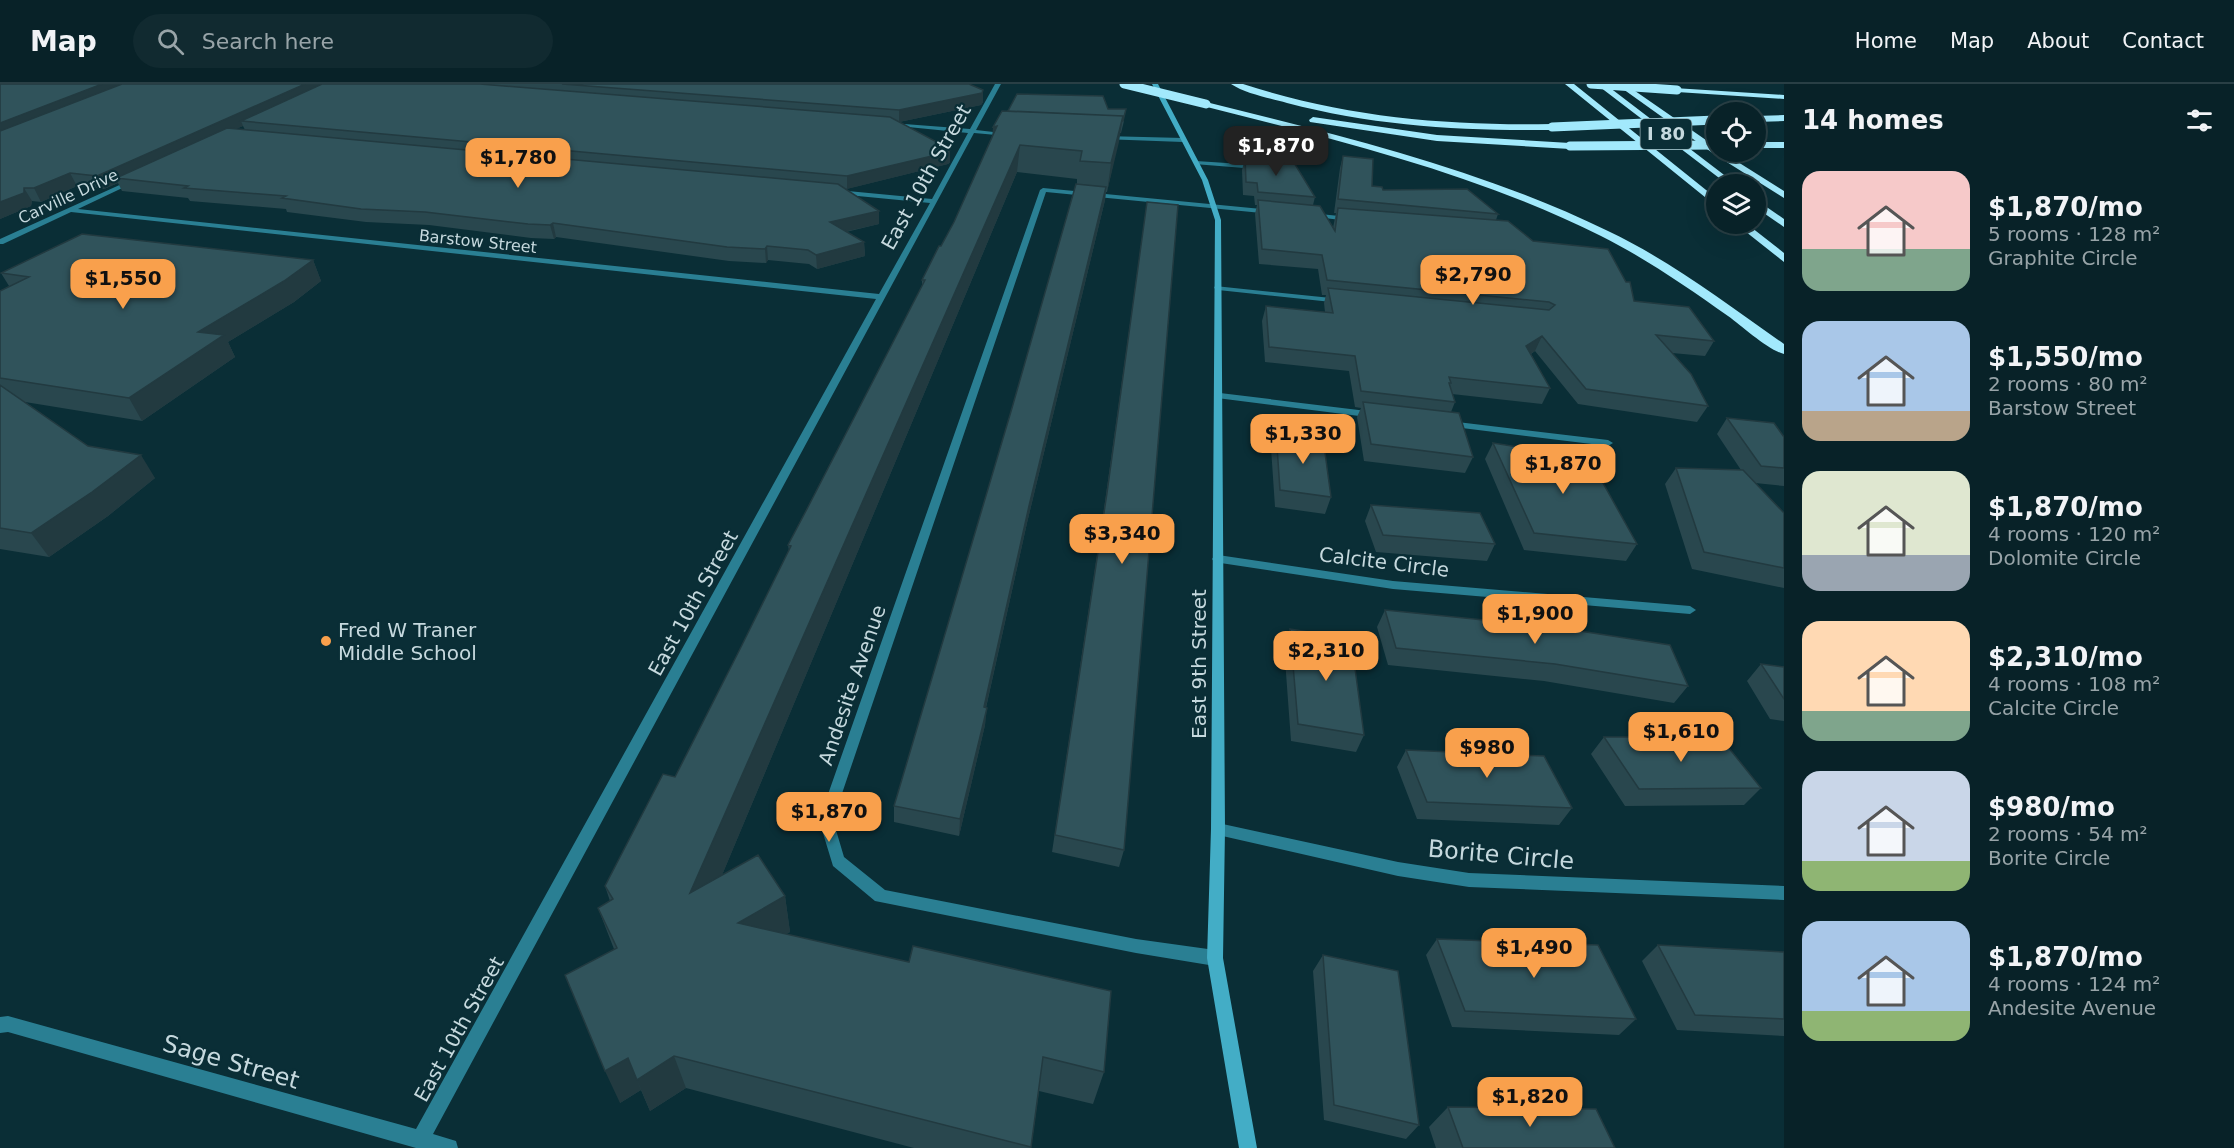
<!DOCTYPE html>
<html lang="en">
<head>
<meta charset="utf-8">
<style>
	body { margin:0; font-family:"DejaVu Sans",sans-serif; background:#112a30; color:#f1f3f6; height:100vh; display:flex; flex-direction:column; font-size:22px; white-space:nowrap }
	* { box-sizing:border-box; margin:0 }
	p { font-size:20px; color:#98a4a8 }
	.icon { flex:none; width:33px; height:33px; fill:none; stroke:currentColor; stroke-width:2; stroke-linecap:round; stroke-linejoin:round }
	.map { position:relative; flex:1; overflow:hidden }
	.details { display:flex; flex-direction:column; background:#082228; width:450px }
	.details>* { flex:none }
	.controls { position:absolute; left:1706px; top:18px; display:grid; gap:12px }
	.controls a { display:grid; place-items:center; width:60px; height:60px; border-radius:50%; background:#082228; box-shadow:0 6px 24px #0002,0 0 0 2px #293f45; font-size:30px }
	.price { position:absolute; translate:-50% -51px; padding:0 14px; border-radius:12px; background:#f9a04c; color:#111; font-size:20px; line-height:39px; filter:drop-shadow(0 2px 3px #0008) }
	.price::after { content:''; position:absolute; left:50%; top:36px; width:18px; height:14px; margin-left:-9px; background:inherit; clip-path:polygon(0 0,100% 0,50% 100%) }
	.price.selected { background:#222; color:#fff }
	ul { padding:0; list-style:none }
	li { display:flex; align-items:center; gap:18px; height:150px; padding:0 18px }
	li span { display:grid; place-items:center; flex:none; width:168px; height:120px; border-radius:18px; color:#555 }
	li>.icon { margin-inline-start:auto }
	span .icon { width:72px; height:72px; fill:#fffc; stroke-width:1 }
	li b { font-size:26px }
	h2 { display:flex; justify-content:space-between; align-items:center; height:72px; padding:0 18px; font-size:26px }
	header { display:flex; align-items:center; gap:36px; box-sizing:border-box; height:84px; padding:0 30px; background:#082228; border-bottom:2px solid #293f45 }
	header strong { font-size:28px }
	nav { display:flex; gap:33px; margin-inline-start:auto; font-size:21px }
	.search { width:420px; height:54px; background:#112a30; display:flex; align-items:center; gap:15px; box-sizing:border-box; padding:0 21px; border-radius:33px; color:#98a4a8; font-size:22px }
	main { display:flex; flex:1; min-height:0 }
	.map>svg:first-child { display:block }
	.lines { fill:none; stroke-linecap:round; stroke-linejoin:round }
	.street { fill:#2a7f93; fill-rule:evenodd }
	.secondary { fill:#43adc6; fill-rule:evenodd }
	.highway { fill:#a2e9fc; fill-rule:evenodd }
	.highway-bridge { stroke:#a2e9fc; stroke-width:9 }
	.wall { fill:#29474e; fill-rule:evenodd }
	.shaded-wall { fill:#223a40 }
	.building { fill:#30535b; stroke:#223a40; stroke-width:1.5 }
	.poi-dot { fill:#f9a04c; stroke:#0a2e36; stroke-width:2 }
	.labels { text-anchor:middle; stroke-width:4.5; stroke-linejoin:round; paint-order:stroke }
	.far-street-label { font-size:16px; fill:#c6d9de; stroke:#0a2e36 }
	.shield { fill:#0a2e36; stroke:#8ea6ac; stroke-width:1.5 }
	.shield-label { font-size:18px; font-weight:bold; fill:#c6d9de }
	.street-label { font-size:20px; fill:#c6d9de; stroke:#0a2e36 }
	.poi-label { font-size:20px; fill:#c6d9de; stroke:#0a2e36; text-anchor:start }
	.near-street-label { font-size:24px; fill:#c6d9de; stroke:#0a2e36 }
</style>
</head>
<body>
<header>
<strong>Map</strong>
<div class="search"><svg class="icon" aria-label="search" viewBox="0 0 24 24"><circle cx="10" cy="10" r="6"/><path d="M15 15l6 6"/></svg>Search here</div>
<nav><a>Home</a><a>Map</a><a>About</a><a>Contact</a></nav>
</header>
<main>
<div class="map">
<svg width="1784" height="1064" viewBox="0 0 1784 1064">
	<rect width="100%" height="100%" fill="#0a2e36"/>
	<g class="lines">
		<!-- street -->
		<path class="street" d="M 995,0 L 1001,0 L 976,46 L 1011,50 L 1008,52 L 974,49 L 433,1050 L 456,1057 L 458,1064 L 416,1064 L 8,948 L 0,949 L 0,933 L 8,932 L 416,1045 L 876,215 L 71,128 L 3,160 L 0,160 L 0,155 L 135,94 L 138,96 L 137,97 L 78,125 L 879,210 L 930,119 L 837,110 L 834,108 L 837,106 L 932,115 L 968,49 L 888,41 L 891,39 L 970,45 Z
			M 1104,52 L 1183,54 L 1186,56 L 1183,58 L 1102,55 Z
			M 1196,77 L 1257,81 L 1260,83 L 1257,85 L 1194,80 Z
			M 1043,104 L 1272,126 L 1275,128 L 1272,130 L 1046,108 L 833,736 L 844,773 L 885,806 L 1136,855 L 1215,866 L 1221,869 L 1223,874 L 1221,879 L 1215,882 L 1136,869 L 875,817 L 833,782 L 819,736 L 1040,106 Z
			M 1310,129 L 1349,133 L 1352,135 L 1349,137 L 1308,132 L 1308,130 Z
			M 1215,202 L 1341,215 L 1345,217 L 1341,219 L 1218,206 L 1214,204 Z
			M 1220,309 L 1375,328 L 1380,331 L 1375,334 L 1217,314 L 1215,312 Z
			M 1449,337 L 1608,356 L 1613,359 L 1608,362 L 1446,342 L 1446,338 Z
			M 1218,471 L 1393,497 L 1690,522 L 1696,526 L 1690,530 L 1393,505 L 1214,478 L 1212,475 L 1214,472 Z
			M 1218,739 L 1398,778 L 1469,789 L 1784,802 L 1784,816 L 1469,803 L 1398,792 L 1218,751 L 1213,749 L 1211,745 L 1213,741 Z"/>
		<!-- secondary -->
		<path class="secondary" d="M 1152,0 L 1158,0 L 1208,96 L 1221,136 L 1225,745 L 1223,874 L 1257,1064 L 1239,1064 L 1207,874 L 1211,745 L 1215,136 L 1202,96 Z"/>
		<!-- highway -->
		<path class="highway" d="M 1231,0 L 1243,0 C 1344,33 1446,42 1552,40 L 1556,43 L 1552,46 C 1463,47 1374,42 1287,19 C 1270,14 1246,10 1231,0 Z
			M 1565,0 L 1574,0 L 1716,114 L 1716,122 Z
			M 1596,0 L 1605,0 L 1736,100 L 1727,100 Z
			M 1616,0 L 1625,0 L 1716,63 L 1716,68 L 1722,68 L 1784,107 L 1784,114 L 1714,70 Z
			M 1674,4 L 1784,11 L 1784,15 L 1677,8 L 1674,8 Z
			M 1206,18 C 1343,52 1481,85 1608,147 C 1671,177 1727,220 1784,260 L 1784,270 C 1768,266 1742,242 1728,232 C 1687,203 1645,174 1601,152 C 1475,89 1338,56 1203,22 L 1202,20 Z
			M 1784,31 L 1784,37 L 1755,38 L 1755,32 Z
			M 1313,33 L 1437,51 L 1570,59 L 1574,62 L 1570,65 L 1437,57 L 1310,38 L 1309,36 Z
			M 1755,58 L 1784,58 L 1784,64 L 1755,64 Z
			M 1755,115 L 1784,135 L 1784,143 L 1755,123 Z
			M 1736,140 L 1747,140 L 1784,169 L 1784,178 Z"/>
		<!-- highway-bridge -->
		<path class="highway-bridge" d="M 1124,0 L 1206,20
			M 1591,0 L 1677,6
			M 1552,43 L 1716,36
			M 1570,62 L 1716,61"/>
	</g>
	<!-- wall -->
	<path class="wall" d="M 0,0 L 969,0 L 983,6 L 983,18 L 981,21 L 899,38 L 950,78 L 948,80 L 846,105 L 879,140 L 846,148 L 864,158 L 865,172 L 817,185 L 809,180 L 768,176 L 766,179 L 729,177 L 556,153 L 554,155 L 531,154 L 429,141 L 366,138 L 287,128 L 286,125 L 190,117 L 188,114 L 122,107 L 118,99 L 104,105 L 77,102 L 41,118 L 32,117 L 31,122 L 0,135 ZM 243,42 L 245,46 L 235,45 Z
		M 1108,25 L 1124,37 L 1121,49 L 1120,49 L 1107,108 L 1106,108 L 1105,116 L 1027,439 L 986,624 L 985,641 L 959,752 L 894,738 L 894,722 L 1012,324 L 1077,100 L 1077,95 L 1017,88 L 722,791 L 785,812 L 790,848 L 786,850 L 1104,988 L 1093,1020 L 1039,1007 L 1031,1064 L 914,1064 L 686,1004 L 650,1027 L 641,1006 L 620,1019 L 614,865 L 598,824 L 610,817 L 605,802 L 675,693 L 741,563 L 789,467 L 788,461 L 922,202 L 922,196 L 954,138 L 993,53 Z
		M 1243,50 L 1288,68 L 1286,76 L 1315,113 L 1313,121 L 1333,144 L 1336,129 L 1334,129 L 1340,84 L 1343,72 L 1372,102 L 1383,106 L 1498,130 L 1496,136 L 1533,157 L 1634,217 L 1714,257 L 1705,272 L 1672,269 L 1708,322 L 1697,338 L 1578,320 L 1535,267 L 1531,270 L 1550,304 L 1542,320 L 1452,310 L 1455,318 L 1451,328 L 1473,373 L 1465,389 L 1364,377 L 1357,333 L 1361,324 L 1355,323 L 1349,287 L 1265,278 L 1262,237 L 1266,222 L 1325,228 L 1324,219 L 1326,211 L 1322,211 L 1318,185 L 1259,180 L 1255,130 L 1257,121 L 1255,121 L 1254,112 L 1243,111 L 1242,86 L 1244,78 L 1241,78 L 1241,62 Z
		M 1147,118 L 1124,766 L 1119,783 L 1052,768 L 1104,425 Z
		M 313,176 L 321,197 L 294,218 L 228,258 L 235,273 L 142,337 L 25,318 L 88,362 L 155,394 L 108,432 L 49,473 L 0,465 L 0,207 L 9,202 L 1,189 Z
		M 1727,334 L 1784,353 L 1784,402 L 1755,399 L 1784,429 L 1784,504 L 1692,485 L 1665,400 L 1676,384 L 1741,386 L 1717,350 Z
		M 1276,348 L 1331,413 L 1325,430 L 1275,423 L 1271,364 Z
		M 1493,359 L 1637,460 L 1626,477 L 1524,466 L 1485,375 Z
		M 1371,421 L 1495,460 L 1487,477 L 1376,468 L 1365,437 Z
		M 1385,526 L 1688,602 L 1674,619 L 1544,597 L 1388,581 L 1377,543 Z
		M 1290,545 L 1364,651 L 1356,668 L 1291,657 L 1284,562 Z
		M 1761,580 L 1784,583 L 1784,637 L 1770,635 L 1747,597 Z
		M 1604,653 L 1761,704 L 1744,721 L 1625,722 L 1591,670 Z
		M 1406,666 L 1572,724 L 1559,741 L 1417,735 L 1397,683 Z
		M 1437,855 L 1636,935 L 1619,951 L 1452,943 L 1426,871 Z
		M 1658,861 L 1784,868 L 1784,952 L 1677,946 L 1642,877 Z
		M 1323,871 L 1419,1041 L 1406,1055 L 1324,1036 L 1313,887 Z
		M 1448,1023 L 1615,1064 L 1436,1064 L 1429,1043 Z"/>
	<!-- shaded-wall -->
	<path class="shaded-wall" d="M 102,0 L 136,0 L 0,54 L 0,39 Z
		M 305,0 L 334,0 L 241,37 L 243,42 L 125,95 L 116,94 L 118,99 L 104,105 L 97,92 Z
		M 983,6 L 983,18 L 981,21 L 899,38 L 899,26 Z
		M 1123,32 L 1119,58 L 1107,108 L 1111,79 Z
		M 997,42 L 991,70 L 993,43 Z
		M 1020,61 L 1017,88 L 699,846 L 690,809 Z
		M 950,65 L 950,78 L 948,80 L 847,105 L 847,92 Z
		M 70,89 L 77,102 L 41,118 L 34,104 Z
		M 1106,103 L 1105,116 L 1027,439 L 982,641 L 984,623 L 1029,422 Z
		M 24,104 L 32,117 L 31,122 L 0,135 L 0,118 Z
		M 879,127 L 879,140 L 830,151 L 830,138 Z
		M 553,139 L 556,153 L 554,155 L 550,141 Z
		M 864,158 L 865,172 L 817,185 L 816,171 Z
		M 767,162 L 768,176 L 766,179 L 765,165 Z
		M 313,176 L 321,197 L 294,218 L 228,258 L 235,273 L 142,337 L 129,314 L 198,248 Z
		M 1542,252 L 1535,267 L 1519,277 L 1526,262 Z
		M 141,371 L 155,394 L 108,432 L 49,473 L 31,449 Z
		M 987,624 L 985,641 L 959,752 L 960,735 Z
		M 785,812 L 790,848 L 746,875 L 738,839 Z
		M 674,972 L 686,1004 L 650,1027 L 637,996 Z
		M 628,974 L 641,1006 L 620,1019 L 605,987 Z"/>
	<!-- building -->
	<path class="building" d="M 0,0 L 102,0 L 0,39 Z
		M 122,0 L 305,0 L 97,92 L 70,89 L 34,104 L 24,104 L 24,109 L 0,118 L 0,47 Z
		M 322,0 L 480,0 L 890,33 L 950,65 L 949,68 L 847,92 L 241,37 Z
		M 562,0 L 969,0 L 983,6 L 982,9 L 899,26 Z
		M 1017,10 L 1103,12 L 1108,25 L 1126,25 L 1123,37 L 1122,37 L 1123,32 L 1008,27 Z
		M 1002,27 L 1123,32 L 1111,79 L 1080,77 L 1082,67 L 1020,61 L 690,809 L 758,771 L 785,812 L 738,839 L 909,878 L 913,862 L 1111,907 L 1104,988 L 1043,973 L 1031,1063 L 674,972 L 637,996 L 628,974 L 605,987 L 565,891 L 617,864 L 598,824 L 613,815 L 605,802 L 663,690 L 675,693 L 741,563 L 791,462 L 788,461 L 807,425 L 925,196 L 922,196 L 939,162 L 941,162 L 954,138 L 997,42 L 993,43 Z
		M 227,44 L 838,100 L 879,127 L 830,138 L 864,158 L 816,171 L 808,166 L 767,162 L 765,165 L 727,163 L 553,139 L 550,141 L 528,140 L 425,128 L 361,125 L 282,114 L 286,112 L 184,104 L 188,102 L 116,94 Z
		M 1243,50 L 1278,51 L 1288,68 L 1244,65 Z
		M 1343,72 L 1373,75 L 1372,102 L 1382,103 L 1383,106 L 1467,105 L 1498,130 L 1338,115 Z
		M 1245,73 L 1293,77 L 1315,113 L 1258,108 L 1257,99 L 1246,98 Z
		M 1076,100 L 1106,103 L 1029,422 L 984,623 L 987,624 L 960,735 L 894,722 L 1012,324 Z
		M 1258,116 L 1320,122 L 1335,147 L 1338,124 L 1508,137 L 1533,157 L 1608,165 L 1626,198 L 1630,198 L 1634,217 L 1689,223 L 1714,257 L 1656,251 L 1691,290 L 1708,322 L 1586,305 L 1542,252 L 1526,262 L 1550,304 L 1449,293 L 1451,299 L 1449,299 L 1455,318 L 1361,307 L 1355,272 L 1269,263 L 1266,222 L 1333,229 L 1328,204 L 1549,226 L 1555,221 L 1549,218 L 1327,196 L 1322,171 L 1262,165 Z
		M 1147,118 L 1178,121 L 1124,766 L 1055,751 L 1107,409 Z
		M 82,150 L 313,176 L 284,197 L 198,248 L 224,251 L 129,314 L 0,294 L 0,207 L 29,193 L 1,189 Z
		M 0,301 L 88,362 L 141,371 L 92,408 L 31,449 L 0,444 Z
		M 1363,318 L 1459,329 L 1473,373 L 1371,360 Z
		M 1727,334 L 1774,339 L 1784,353 L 1784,384 L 1761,382 Z
		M 1276,348 L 1323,354 L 1331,413 L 1280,406 Z
		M 1493,359 L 1589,374 L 1637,460 L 1534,449 Z
		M 1676,384 L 1743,386 L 1784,429 L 1784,484 L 1704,468 Z
		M 1371,421 L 1480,429 L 1495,460 L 1383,451 Z
		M 1385,526 L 1554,543 L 1670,561 L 1688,602 L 1555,580 L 1396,564 Z
		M 1290,545 L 1351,555 L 1364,651 L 1298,640 Z
		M 1761,580 L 1784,583 L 1784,615 Z
		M 1604,653 L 1720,653 L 1761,704 L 1639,705 Z
		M 1406,666 L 1544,672 L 1572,724 L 1427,718 Z
		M 1437,855 L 1598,861 L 1636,935 L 1465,927 Z
		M 1658,861 L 1784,868 L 1784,935 L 1695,931 Z
		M 1323,871 L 1398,887 L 1419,1041 L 1334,1021 Z
		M 1448,1023 L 1596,1025 L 1615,1064 L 1463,1064 Z"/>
	<!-- markers -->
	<circle class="poi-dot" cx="326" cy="557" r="6"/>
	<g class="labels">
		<!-- far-street labels -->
		<g class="far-street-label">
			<text transform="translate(68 112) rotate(-25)" y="6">Carville Drive</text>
			<text transform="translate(478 157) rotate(6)" y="6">Barstow Street</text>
		</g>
		<!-- shield labels -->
		<rect class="shield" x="1640.5" y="35" width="51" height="30" rx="4.5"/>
		<g class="shield-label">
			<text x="1666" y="56">I 80</text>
		</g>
		<!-- street labels -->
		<g class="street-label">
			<text transform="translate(926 93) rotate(-61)" y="7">East 10th Street</text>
			<text transform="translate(1384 478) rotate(7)" y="7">Calcite Circle</text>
			<text transform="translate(693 519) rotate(-61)" y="7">East 10th Street</text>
			<text transform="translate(1199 580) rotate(-90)" y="7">East 9th Street</text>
			<text transform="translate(852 601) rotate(-71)" y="7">Andesite Avenue</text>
			<text transform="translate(459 945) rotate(-61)" y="7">East 10th Street</text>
		</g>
		<!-- poi labels -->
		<g class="poi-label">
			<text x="338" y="553">Fred W Traner<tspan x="338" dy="23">Middle School</tspan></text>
		</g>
		<!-- near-street labels -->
		<g class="near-street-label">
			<text transform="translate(1501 771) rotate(5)" y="8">Borite Circle</text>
			<text transform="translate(231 978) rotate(16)" y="8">Sage Street</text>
		</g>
	</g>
</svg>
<div class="controls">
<a><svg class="icon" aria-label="locate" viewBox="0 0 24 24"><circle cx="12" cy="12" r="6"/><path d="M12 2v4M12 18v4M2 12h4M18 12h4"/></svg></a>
<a><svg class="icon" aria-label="layers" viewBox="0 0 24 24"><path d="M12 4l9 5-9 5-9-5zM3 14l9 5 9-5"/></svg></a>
</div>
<b class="price selected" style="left:1276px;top:93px">$1,870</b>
<b class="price" style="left:518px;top:105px">$1,780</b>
<b class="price" style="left:1473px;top:222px">$2,790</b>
<b class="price" style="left:123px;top:226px">$1,550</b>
<b class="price" style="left:1303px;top:381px">$1,330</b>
<b class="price" style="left:1563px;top:411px">$1,870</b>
<b class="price" style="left:1122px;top:481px">$3,340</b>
<b class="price" style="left:1535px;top:561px">$1,900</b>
<b class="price" style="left:1326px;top:598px">$2,310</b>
<b class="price" style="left:1681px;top:679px">$1,610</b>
<b class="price" style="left:1487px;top:695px">$980</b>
<b class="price" style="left:829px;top:759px">$1,870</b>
<b class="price" style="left:1534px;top:895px">$1,490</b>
<b class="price" style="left:1530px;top:1044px">$1,820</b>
</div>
<section class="details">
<h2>14 homes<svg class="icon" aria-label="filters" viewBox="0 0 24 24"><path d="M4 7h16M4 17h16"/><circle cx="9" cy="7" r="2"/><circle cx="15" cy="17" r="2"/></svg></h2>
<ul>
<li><span style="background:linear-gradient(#f6c9c9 65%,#7fa58c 0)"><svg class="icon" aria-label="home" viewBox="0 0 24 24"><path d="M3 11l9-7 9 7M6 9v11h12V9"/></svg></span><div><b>$1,870/mo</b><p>5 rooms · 128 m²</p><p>Graphite Circle</p></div></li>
<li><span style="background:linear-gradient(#a9c7e8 75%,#b9a48a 0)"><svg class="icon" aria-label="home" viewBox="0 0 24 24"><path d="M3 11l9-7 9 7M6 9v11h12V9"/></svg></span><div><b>$1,550/mo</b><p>2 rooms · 80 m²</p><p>Barstow Street</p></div></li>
<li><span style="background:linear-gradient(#dfe7d0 70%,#9aa5b1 0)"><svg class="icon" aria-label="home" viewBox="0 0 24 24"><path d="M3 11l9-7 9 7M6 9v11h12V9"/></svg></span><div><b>$1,870/mo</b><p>4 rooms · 120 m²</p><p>Dolomite Circle</p></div></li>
<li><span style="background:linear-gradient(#ffd9b3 75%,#7fa58c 0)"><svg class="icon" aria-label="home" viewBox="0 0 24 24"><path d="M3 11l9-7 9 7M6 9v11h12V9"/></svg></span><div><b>$2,310/mo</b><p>4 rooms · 108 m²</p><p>Calcite Circle</p></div></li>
<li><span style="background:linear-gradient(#c9d6e8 75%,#8fb573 0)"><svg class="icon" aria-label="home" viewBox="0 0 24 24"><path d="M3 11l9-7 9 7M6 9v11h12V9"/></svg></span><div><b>$980/mo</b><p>2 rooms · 54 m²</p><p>Borite Circle</p></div></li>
<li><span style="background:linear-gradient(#a9c7e8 75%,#8fb573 0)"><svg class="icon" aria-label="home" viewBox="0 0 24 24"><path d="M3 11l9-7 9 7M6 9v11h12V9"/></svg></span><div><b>$1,870/mo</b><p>4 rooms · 124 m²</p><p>Andesite Avenue</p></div></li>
</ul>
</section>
</main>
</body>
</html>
